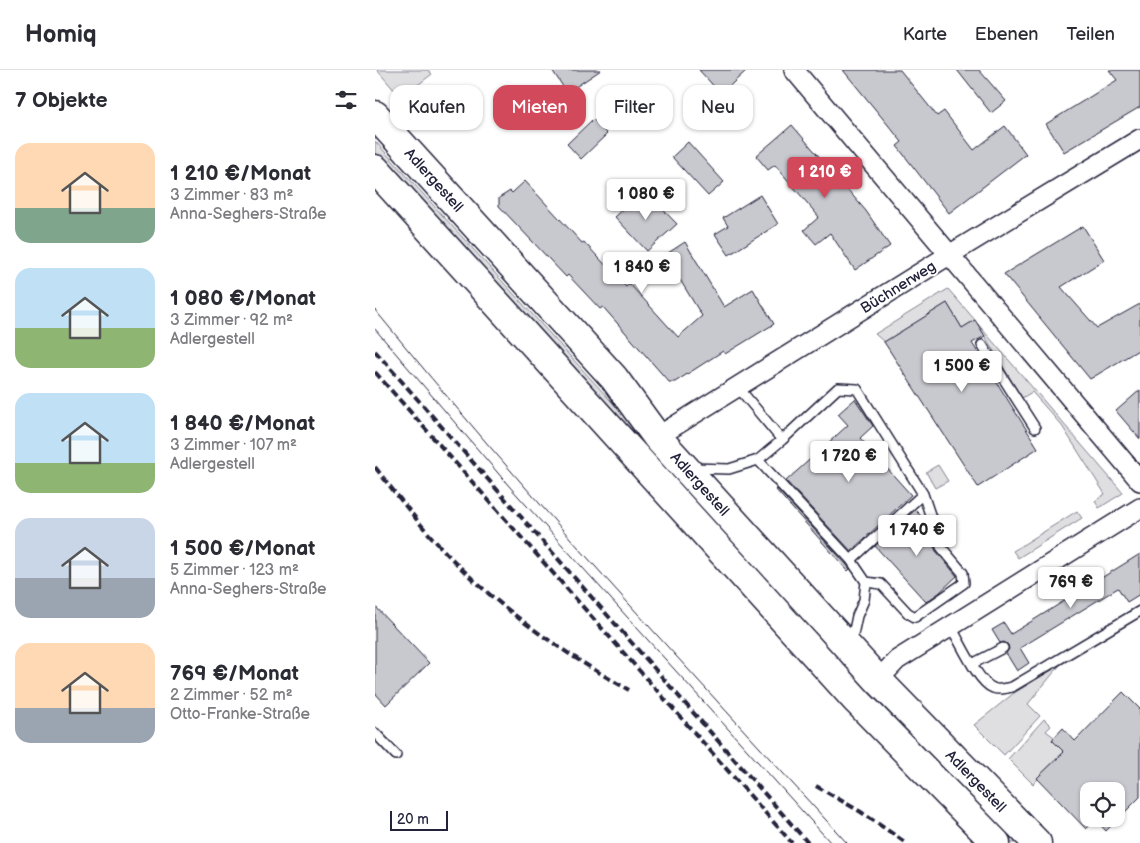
<!DOCTYPE html>
<html lang="de">
<head>
<meta charset="utf-8">
<style>
	body { margin:0; font-family:"Balsamiq Sans",sans-serif; background:#f7f7f7; color:#2b2b33; height:100vh; display:flex; flex-direction:column; font-size:19px; white-space:nowrap }
	* { box-sizing:border-box; margin:0 }
	p { font-size:16px; color:#7c7c81 }
	.icon { flex:none; width:28px; height:28px; fill:none; stroke:currentColor; stroke-width:2; stroke-linecap:round; stroke-linejoin:round }
	.map { position:relative; flex:1; overflow:hidden }
	.drawer { display:flex; flex-direction:column; background:#fff; width:375px }
	.drawer>* { flex:none }
	.banner { position:absolute; left:15px; top:15px; width:475px; height:45px; display:flex; gap:10px }
	.fabs { position:absolute; left:705px; top:712px; display:grid; gap:10px }
	.fabs a { display:grid; place-items:center; width:45px; height:45px; border-radius:10px; background:#fff; box-shadow:0 1px 4px #0004; font-size:25px }
	.scale { position:absolute; left:15px; bottom:12px; width:58px; box-sizing:border-box; padding-left:5px; border:2px solid #22223b; border-top:0; font-size:14px; line-height:18px; white-space:nowrap; color:#22223b; -webkit-text-stroke:4px #fff; paint-order:stroke }
	.price { position:absolute; translate:-50% -42px; padding:0 11px; border-radius:5px; background:#fff; color:#222; font-size:16px; line-height:32px; filter:drop-shadow(0 1px 2px #0008) }
	.price::after { content:''; position:absolute; left:50%; top:30px; width:15px; height:11px; margin-left:-8px; background:inherit; clip-path:polygon(0 0,100% 0,50% 100%) }
	.price.on { background:#d1495b; color:#fff }
	ul { padding:0; list-style:none }
	li { display:flex; align-items:center; gap:15px; height:125px; padding:0 15px }
	li span { display:grid; place-items:center; flex:none; width:140px; height:100px; border-radius:15px; color:#555 }
	li>.icon { margin-inline-start:auto }
	span .icon { width:60px; height:60px; fill:#fffc; stroke-width:1 }
	li b { font-size:21px }
	h2 { display:flex; justify-content:space-between; align-items:center; height:60px; padding:0 15px; font-size:21px }
	.tag { padding:0 18px; border-radius:15px; background:#fff; box-shadow:0 1px 4px #0004; font-size:18px; line-height:45px }
	.tag.on { background:#d1495b; color:#fff }
	header { display:flex; align-items:center; gap:30px; box-sizing:border-box; height:70px; padding:0 25px; background:#fff; border-bottom:1px solid #e1e1e2 }
	header strong { font-size:24px }
	nav { display:flex; gap:28px; margin-inline-start:auto; font-size:18px }
	main { display:flex; flex:1; min-height:0 }
	.map>svg:first-child { display:block }
	.green { fill:#dfdfe2; stroke:#80808e }
	.building { fill:#c8c8cf; stroke:#22223b; fill-rule:evenodd }
	.lines { fill:none; stroke-linecap:round; stroke-linejoin:round }
	.service-casing { stroke:#22223b; stroke-width:12 }
	.minor-casing { stroke:#22223b; stroke-width:22 }
	.primary-casing { stroke:#22223b; stroke-width:31 }
	.service { stroke:#fff; stroke-width:9 }
	.minor { stroke:#fff; stroke-width:19 }
	.primary { stroke:#fff; stroke-width:28 }
	.tram { stroke:#22223b; stroke-width:1 }
	.rail { stroke:#22223b; stroke-width:4; stroke-dasharray:8 4; stroke-linecap:butt }
	.labels { text-anchor:middle; stroke-width:4; stroke-linejoin:round; paint-order:stroke }
	.street-label { font-size:15px; fill:#22223b; stroke:#fff }
</style>
</head>
<body>
<header>
<strong>Homiq</strong>
<nav><a>Karte</a><a>Ebenen</a><a>Teilen</a></nav>
</header>
<main>
<section class="drawer">
<h2>7 Objekte<svg class="icon" aria-label="filters" viewBox="0 0 24 24"><path d="M4 7h16M4 17h16"/><circle cx="9" cy="7" r="2"/><circle cx="15" cy="17" r="2"/></svg></h2>
<ul>
<li><span style="background:linear-gradient(#ffd9b3 65%,#7fa58c 0)"><svg class="icon" aria-label="home" viewBox="0 0 24 24"><path d="M3 11l9-7 9 7M6 9v11h12V9"/></svg></span><div><b>1 210 €/Monat</b><p>3 Zimmer · 83 m²</p><p>Anna-Seghers-Straße</p></div></li>
<li><span style="background:linear-gradient(#bfe0f5 60%,#8fb573 0)"><svg class="icon" aria-label="home" viewBox="0 0 24 24"><path d="M3 11l9-7 9 7M6 9v11h12V9"/></svg></span><div><b>1 080 €/Monat</b><p>3 Zimmer · 92 m²</p><p>Adlergestell</p></div></li>
<li><span style="background:linear-gradient(#bfe0f5 70%,#8fb573 0)"><svg class="icon" aria-label="home" viewBox="0 0 24 24"><path d="M3 11l9-7 9 7M6 9v11h12V9"/></svg></span><div><b>1 840 €/Monat</b><p>3 Zimmer · 107 m²</p><p>Adlergestell</p></div></li>
<li><span style="background:linear-gradient(#c9d6e8 60%,#9aa5b1 0)"><svg class="icon" aria-label="home" viewBox="0 0 24 24"><path d="M3 11l9-7 9 7M6 9v11h12V9"/></svg></span><div><b>1 500 €/Monat</b><p>5 Zimmer · 123 m²</p><p>Anna-Seghers-Straße</p></div></li>
<li><span style="background:linear-gradient(#ffd9b3 65%,#9aa5b1 0)"><svg class="icon" aria-label="home" viewBox="0 0 24 24"><path d="M3 11l9-7 9 7M6 9v11h12V9"/></svg></span><div><b>769 €/Monat</b><p>2 Zimmer · 52 m²</p><p>Otto-Franke-Straße</p></div></li>
</ul>
</section>
<div class="map">
<svg width="765" height="773" viewBox="0 0 765 773">
	<rect width="100%" height="100%" fill="#fff"/>
	<filter id="ink" filterUnits="userSpaceOnUse"><feTurbulence type="fractalNoise" baseFrequency=".02" numOctaves="2"/><feDisplacementMap in="SourceGraphic" scale="10" xChannelSelector="R" yChannelSelector="G"/><feConvolveMatrix kernelMatrix="1 2 1 2 8 2 1 2 1" color-interpolation-filters="sRGB"/></filter>
	<g filter="url(#ink)">
		<!-- green -->
		<path class="green" d="M 2,0 L 53,0 L 57,4 L 26,28 Z
			M 0,71 L 479,599 L 473,605 L 0,83 Z
			M 573,219 L 600,250 L 587,258 L 572,233 L 509,272 L 500,264 Z
			M 602,253 L 748,423 L 724,438 L 720,431 L 730,424 L 687,356 L 657,322 L 647,328 Z
			M 563,395 L 573,411 L 560,418 L 551,402 Z
			M 702,441 L 707,448 L 643,488 L 638,481 Z
			M 685,595 L 653,634 L 665,646 L 629,685 L 599,655 L 639,623 Z
			M 523,648 L 648,773 L 635,773 L 518,653 Z
			M 669,649 L 676,656 L 671,661 L 679,667 L 677,670 L 689,682 L 662,708 L 663,709 L 658,714 L 633,689 Z"/>
		<!-- building -->
		<path class="building" d="M 177,0 L 226,0 L 199,18 L 198,16 L 191,21 Z
			M 324,0 L 372,0 L 346,24 Z
			M 468,0 L 525,0 L 562,46 L 569,41 L 599,80 L 630,56 L 651,84 L 574,143 L 522,76 L 527,72 Z
			M 582,0 L 604,0 L 631,31 L 616,43 Z
			M 734,0 L 765,0 L 765,37 L 689,82 L 671,54 L 742,10 Z
			M 268,22 L 289,47 L 277,58 L 256,33 Z
			M 218,49 L 232,64 L 206,89 L 192,74 Z
			M 417,55 L 491,141 L 515,176 L 480,200 L 455,163 L 441,174 L 429,160 L 444,147 L 400,95 L 393,100 L 381,86 Z
			M 313,72 L 349,112 L 333,126 L 297,87 Z
			M 150,111 L 207,173 L 209,172 L 251,217 L 254,213 L 303,267 L 327,246 L 290,185 L 310,172 L 349,237 L 378,219 L 399,254 L 350,284 L 348,281 L 300,312 L 294,312 L 228,237 L 225,239 L 193,205 L 191,207 L 124,136 L 124,128 L 135,121 L 137,123 Z
			M 269,120 L 302,154 L 272,181 L 240,147 Z
			M 385,125 L 403,154 L 354,185 L 340,164 L 353,156 L 348,148 Z
			M 708,156 L 729,190 L 686,217 L 722,258 L 765,234 L 765,279 L 715,309 L 629,204 Z
			M 572,233 L 587,258 L 600,250 L 610,266 L 597,273 L 663,378 L 603,417 L 509,272 Z
			M 765,320 L 765,369 L 741,341 Z
			M 480,329 L 498,356 L 485,368 L 536,425 L 476,481 L 411,411 L 473,355 L 463,344 Z
			M 402,419 L 471,494 L 475,499 L 473,501 L 401,420 Z
			M 540,440 L 551,451 L 555,465 L 553,466 L 557,471 L 561,481 L 582,506 L 564,523 L 551,532 L 500,476 L 499,477 Z
			M 765,484 L 765,524 L 752,532 L 743,518 L 645,578 L 654,593 L 642,601 L 631,583 L 634,579 L 633,575 L 629,572 L 625,573 L 617,560 L 629,553 L 636,564 Z
			M 0,536 L 54,593 L 11,635 L 0,623 Z
			M 748,622 L 765,639 L 765,727 L 731,761 L 721,750 L 711,759 L 662,708 L 689,682 L 677,670 L 688,658 L 700,671 ZM 714,721 L 741,721 L 741,749 L 714,749 Z"/>
		<g class="lines">
			<!-- service casing -->
			<g class="service-casing">
				<path id="service" d="M 607,275 L 660,358
					M 362,316 L 407,370
					M 383,390 L 476,490 L 548,424
					M 317,398 L 354,399 L 383,390 L 407,370 L 463,318 L 482,319 L 548,424 L 566,477 L 588,503 L 589,513 L 540,547 L 533,543 L 506,514 L 491,512
					M 476,490 L 491,512 L 489,530 L 482,546 L 476,574
					M 576,557 C 585,571 603,613 618,618 C 624,621 631,618 637,617 L 765,541
					M 597,594 L 628,578
					M 0,663 L 21,685"/>
			</g>
			<!-- minor casing -->
			<g class="minor-casing">
				<path id="minor" d="M 419,0 L 765,411
					M 282,367 L 574,185 L 765,69
					M 503,610 L 522,590 L 765,438"/>
			</g>
			<!-- primary casing -->
			<g class="primary-casing">
				<path id="primary" d="M 0,45 L 239,308 L 282,367 L 503,610 L 662,773
					M 0,99 L 482,631 L 621,773"/>
			</g>
			<!-- service -->
			<use href="#service" class="service"/>
			<!-- minor -->
			<use href="#minor" class="minor"/>
			<!-- primary -->
			<use href="#primary" class="primary"/>
			<!-- tram -->
			<path class="tram" d="M 0,240 C 150,424 312,598 472,773
				M 0,259 L 134,416 L 456,773"/>
			<!-- rail -->
			<path class="rail" d="M 0,281 L 433,773
				M 0,302 L 417,773
				M 0,397 C 25,429 50,462 79,491 C 130,543 190,584 254,620
				M 441,716 L 486,742 L 531,773"/>
		</g>
	</g>
	<g class="labels">
		<!-- street labels -->
		<g class="street-label">
			<text transform="translate(59 110) rotate(48)" y="5">Adlergestell</text>
			<text transform="translate(523 217) rotate(-32)" y="5">Büchnerweg</text>
			<text transform="translate(325 414) rotate(48)" y="5">Adlergestell</text>
			<text transform="translate(601 711) rotate(46)" y="5">Adlergestell</text>
		</g>
	</g>
</svg>
<div class="fabs">
<a><svg class="icon" aria-label="locate" viewBox="0 0 24 24"><circle cx="12" cy="12" r="6"/><path d="M12 2v4M12 18v4M2 12h4M18 12h4"/></svg></a>
</div>
<div class="scale">20 m</div>
<b class="price on" style="left:450px;top:129px">1 210 €</b>
<b class="price" style="left:271px;top:151px">1 080 €</b>
<b class="price" style="left:267px;top:224px">1 840 €</b>
<b class="price" style="left:587px;top:323px">1 500 €</b>
<b class="price" style="left:474px;top:413px">1 720 €</b>
<b class="price" style="left:542px;top:487px">1 740 €</b>
<b class="price" style="left:696px;top:539px">769 €</b>
<div class="banner">
<a class="tag">Kaufen</a>
<a class="tag on">Mieten</a>
<a class="tag">Filter</a>
<a class="tag">Neu</a>
</div>
</div>
</main>
</body>
</html>
